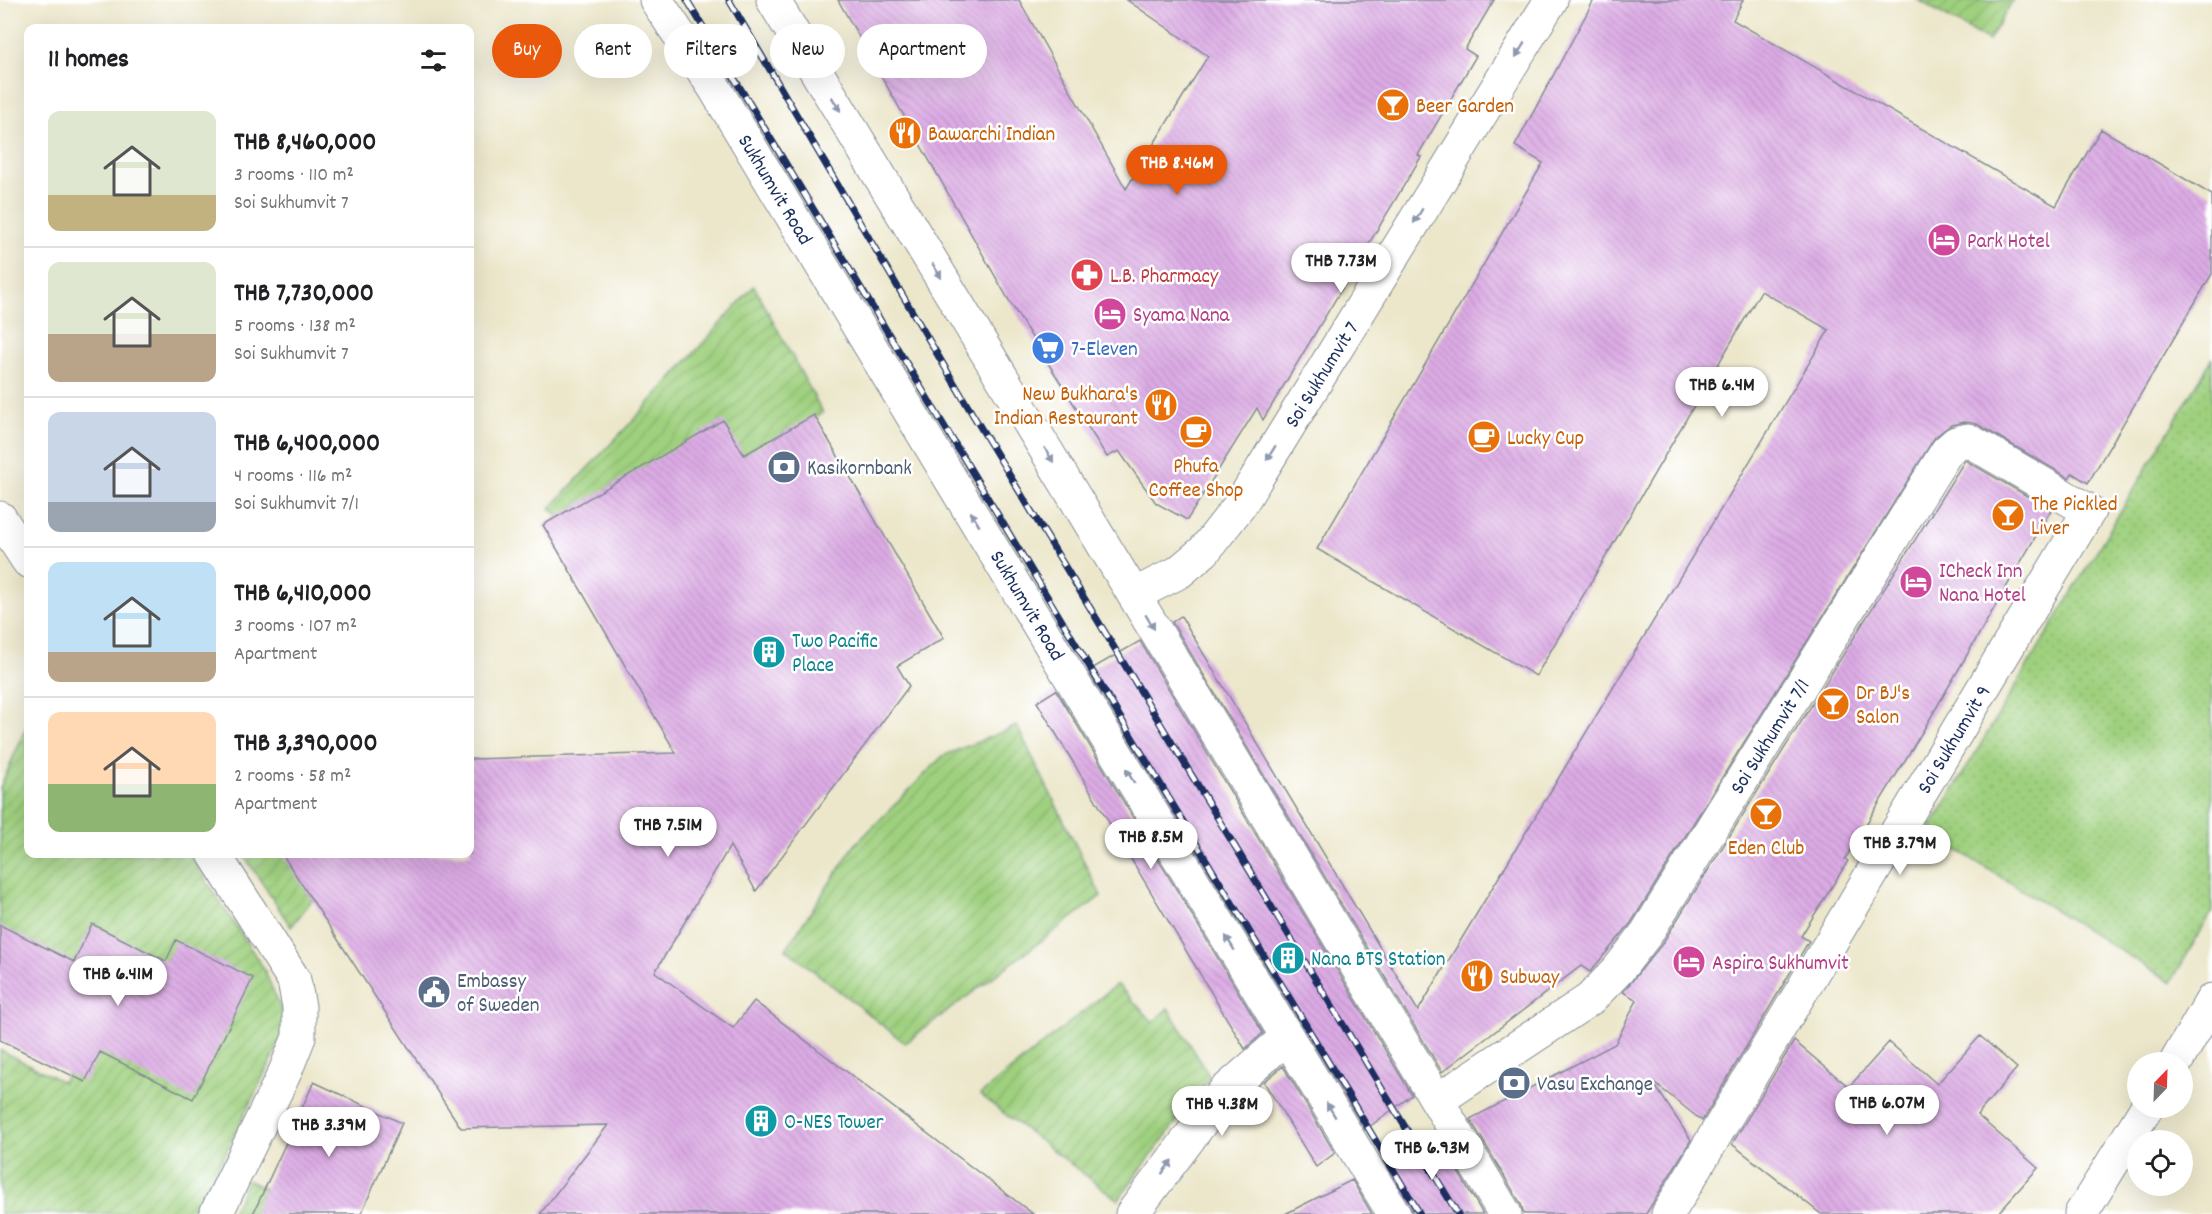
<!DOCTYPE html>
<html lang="en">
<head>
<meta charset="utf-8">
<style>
	body { margin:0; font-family:Dekko,sans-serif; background:#f6f6f6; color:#202124; height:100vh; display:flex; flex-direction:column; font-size:22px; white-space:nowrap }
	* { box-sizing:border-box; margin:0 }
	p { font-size:20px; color:#757577 }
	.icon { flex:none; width:33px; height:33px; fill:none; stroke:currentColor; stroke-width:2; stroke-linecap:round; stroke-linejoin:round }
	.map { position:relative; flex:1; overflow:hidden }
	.panel { position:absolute; left:24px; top:24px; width:450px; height:834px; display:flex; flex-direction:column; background:#fff; border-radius:12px; box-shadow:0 6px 24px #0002 }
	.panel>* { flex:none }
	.top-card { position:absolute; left:492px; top:24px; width:570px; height:54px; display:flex; gap:12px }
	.needle { width:39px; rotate:23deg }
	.fabs { position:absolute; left:2127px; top:1052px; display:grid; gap:12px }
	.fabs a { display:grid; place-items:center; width:66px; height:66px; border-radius:50%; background:#fff; box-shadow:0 6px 24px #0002; font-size:30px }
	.price { position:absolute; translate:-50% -51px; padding:0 14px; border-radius:21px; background:#fff; color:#222; font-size:20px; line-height:39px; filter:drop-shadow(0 2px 3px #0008) }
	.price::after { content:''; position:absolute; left:50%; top:36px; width:18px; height:14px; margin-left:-9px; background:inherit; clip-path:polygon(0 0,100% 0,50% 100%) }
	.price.on { background:#ea580c; color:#fff }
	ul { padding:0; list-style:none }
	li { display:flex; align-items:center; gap:18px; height:150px; padding:0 24px }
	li+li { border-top:2px solid #e0e0e0 }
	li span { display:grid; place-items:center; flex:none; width:168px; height:120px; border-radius:12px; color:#555 }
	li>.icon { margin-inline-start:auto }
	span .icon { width:72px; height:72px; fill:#fffc; stroke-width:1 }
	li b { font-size:26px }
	h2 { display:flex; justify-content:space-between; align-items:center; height:72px; padding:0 24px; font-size:26px }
	.tag { padding:0 21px; border-radius:27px; background:#fff; box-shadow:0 6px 24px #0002; font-size:21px; line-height:54px }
	.tag.on { background:#ea580c; color:#fff }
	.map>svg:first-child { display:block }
	.grass { fill:url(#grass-dots); stroke:#5d806e; stroke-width:1.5 }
	.garden { fill:url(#garden-furrows); stroke:#5d806e; stroke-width:1.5 }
	.building { fill:url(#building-back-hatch) }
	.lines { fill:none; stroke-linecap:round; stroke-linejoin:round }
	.street-casing { stroke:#848b94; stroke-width:35 }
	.primary-casing { stroke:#848b94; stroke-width:35 }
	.street { stroke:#fff; stroke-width:33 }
	.primary { stroke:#fff; stroke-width:33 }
	.rail-casing { stroke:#1b2f5e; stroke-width:7 }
	.rail { stroke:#fff; stroke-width:4.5; stroke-dasharray:14; stroke-linecap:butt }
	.oneway { fill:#8d97ae }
	.labels { text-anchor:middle; stroke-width:5; stroke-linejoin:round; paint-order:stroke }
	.food-label { font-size:21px; fill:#c56008; stroke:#fff; text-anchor:start }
	.street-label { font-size:21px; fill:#1b2f5e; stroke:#fff }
	.hotel-label { font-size:21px; fill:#b23c85; stroke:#fff; text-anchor:start }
	.health-label { font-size:21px; fill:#be3a42; stroke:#fff; text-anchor:start }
	.shop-label { font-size:21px; fill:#366cbe; stroke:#fff; text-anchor:start }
	.service-label { font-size:21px; fill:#4e5e75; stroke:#fff; text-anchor:start }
	.culture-label { font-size:21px; fill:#0d838f; stroke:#fff; text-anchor:start }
</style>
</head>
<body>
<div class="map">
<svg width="2212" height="1214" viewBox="0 0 2212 1214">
	<defs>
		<pattern id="grass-dots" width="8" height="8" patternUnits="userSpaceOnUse" patternTransform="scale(1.5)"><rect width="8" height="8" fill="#9fd07e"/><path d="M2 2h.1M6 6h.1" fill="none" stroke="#88b36f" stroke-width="1.8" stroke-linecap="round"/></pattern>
		<pattern id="garden-furrows" width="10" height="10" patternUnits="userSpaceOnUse" patternTransform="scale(1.5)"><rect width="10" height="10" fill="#9fd07e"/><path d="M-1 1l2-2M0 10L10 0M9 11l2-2" fill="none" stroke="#88b36f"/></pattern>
		<pattern id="building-back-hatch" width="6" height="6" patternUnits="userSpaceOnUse" patternTransform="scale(1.5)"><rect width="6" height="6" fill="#dcabe4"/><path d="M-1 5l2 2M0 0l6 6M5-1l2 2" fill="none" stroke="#bc93c6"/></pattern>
	</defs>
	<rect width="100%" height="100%" fill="#fff"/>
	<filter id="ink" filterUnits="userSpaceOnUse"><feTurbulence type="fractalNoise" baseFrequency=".0167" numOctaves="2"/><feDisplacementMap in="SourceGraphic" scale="12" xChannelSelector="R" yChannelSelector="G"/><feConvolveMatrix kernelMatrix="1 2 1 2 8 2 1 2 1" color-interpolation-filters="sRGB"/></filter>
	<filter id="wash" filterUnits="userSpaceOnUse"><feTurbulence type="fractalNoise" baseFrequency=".008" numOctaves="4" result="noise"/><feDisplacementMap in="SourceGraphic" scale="24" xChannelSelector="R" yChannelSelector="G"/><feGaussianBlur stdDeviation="1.35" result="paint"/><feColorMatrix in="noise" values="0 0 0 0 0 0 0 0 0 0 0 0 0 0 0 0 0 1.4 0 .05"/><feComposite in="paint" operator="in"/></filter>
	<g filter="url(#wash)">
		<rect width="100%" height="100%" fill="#ece7cb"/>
		<!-- grass -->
		<path class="grass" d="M 2212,359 L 2212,912 L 2171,982 L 1928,832 Z"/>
		<!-- garden -->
		<path class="garden" d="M 1918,0 L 2013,0 L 1989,41 Z
			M 754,286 L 823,413 L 587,546 L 550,508 L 640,413 Z
			M 28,723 L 28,854 L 189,854 L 264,969 L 283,1014 L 282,1039 L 195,1214 L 0,1214 L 0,1050 L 63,1082 L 103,1002 L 0,949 L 0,788 Z
			M 1017,726 L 1101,896 L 905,1043 L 786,949 L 854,846 L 943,756 Z
			M 243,854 L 348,854 L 291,927 Z
			M 1117,984 L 1153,1022 L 1168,1008 L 1210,1077 L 1118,1200 L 980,1095 Z
			M 248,1180 L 310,1214 L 231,1214 Z"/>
		<g id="blocks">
			<!-- building -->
			<path class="building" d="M 838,0 L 1019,0 L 1126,189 L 1208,56 L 1127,0 L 1494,0 L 1465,49 L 1476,56 L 1418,155 L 1421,157 L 1263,420 L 1257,408 L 1187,520 L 1156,503 L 1119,451 L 1107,457 L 1011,304 Z
				M 1594,0 L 1743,0 L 1733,20 L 2056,206 L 2101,129 L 2212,195 L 2212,274 L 2088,483 L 2072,473 L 2069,478 L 1977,424 L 1964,422 L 1951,425 L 1935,437 L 1631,923 L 1590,972 L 1581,966 L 1442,1072 L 1172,622 L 1181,616 L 1418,1011 L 1829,330 L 1761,291 L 1536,676 L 1317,549 L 1543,163 L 1515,146 Z
				M 814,415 L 944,638 L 897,666 L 909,686 L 756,891 L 730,846 L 655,972 L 733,1028 L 754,1001 L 1033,1214 L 540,1214 L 608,1125 L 461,1128 L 282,854 L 470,854 L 470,759 L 676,753 L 543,525 L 723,420 L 744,455 Z
				M 1965,460 L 2051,510 L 1924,729 L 1845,859 L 1848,861 L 1801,936 L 1809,941 L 1702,1121 L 1652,1081 L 1691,1140 L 1646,1214 L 1524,1214 L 1521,1204 L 1470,1119 L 1615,1044 L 1637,1000 L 1623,992 L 1662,944 Z
				M 1140,641 L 1412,1095 L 1365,1130 L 1088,671 Z
				M 1056,690 L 1263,1033 L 1245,1049 L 1037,702 Z
				M 92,924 L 166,961 L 176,940 L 253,978 L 193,1099 L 100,1052 L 85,1082 L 0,1040 L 0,925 L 74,962 Z
				M 1980,1036 L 2017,1068 L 1977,1115 L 2038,1168 L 1997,1214 L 1821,1214 L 1732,1144 L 1794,1041 L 1849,1087 L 1889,1042 L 1937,1084 Z
				M 1283,1066 L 1335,1153 L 1316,1167 L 1264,1082 Z
				M 314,1082 L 402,1123 L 361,1214 L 253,1214 Z
				M 1437,1136 L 1483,1214 L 1413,1214 L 1410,1204 L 1385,1163 Z
				M 1352,1180 L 1372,1214 L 1285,1214 Z"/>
		</g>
	</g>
	<g filter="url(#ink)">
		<use href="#blocks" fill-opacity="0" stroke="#848b94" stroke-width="1.5"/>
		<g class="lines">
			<!-- street casing -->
			<g class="street-casing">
				<path id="street" d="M 0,518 L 28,561
					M 1134,595 L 1179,572 L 1204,551 L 1240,505 L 1551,0
					M 214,854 L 294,980 L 299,1007 L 299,1037 L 285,1072 L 216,1214
					M 2176,1062 L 2212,1000
					M 1438,1100 L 1590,999 L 1618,970 L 1646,934 L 1947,451 L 1956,443 L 1968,440 L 2089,511 L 1668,1214
					M 1132,1214 L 1224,1092 L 1287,1037
					M 2081,1214 L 2147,1107"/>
			</g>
			<!-- primary casing -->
			<g class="primary-casing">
				<path id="primary" d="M 656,0 L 714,87 L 1394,1214
					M 773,0 L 1189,686 L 1505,1214"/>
			</g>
			<!-- street -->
			<use href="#street" class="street"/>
			<!-- primary -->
			<use href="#primary" class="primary"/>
			<!-- rail casing -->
			<g class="rail-casing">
				<path id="rail" d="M 687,0 L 1420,1214
					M 729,0 L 973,415 L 1458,1214"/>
			</g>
			<!-- rail -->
			<use href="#rail" class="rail"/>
		</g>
		<!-- one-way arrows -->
		<defs><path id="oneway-solid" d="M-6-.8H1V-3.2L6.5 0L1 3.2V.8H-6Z" transform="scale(1.5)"/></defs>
		<g class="oneway">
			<use href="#oneway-solid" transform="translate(1520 50) rotate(121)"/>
			<use href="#oneway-solid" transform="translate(836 104) rotate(59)"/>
			<use href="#oneway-solid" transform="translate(1418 216) rotate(121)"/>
			<use href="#oneway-solid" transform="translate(937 271) rotate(59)"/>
			<use href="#oneway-solid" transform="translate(1271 453) rotate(122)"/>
			<use href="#oneway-solid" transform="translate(1049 455) rotate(59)"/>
			<use href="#oneway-solid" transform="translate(975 519) rotate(-121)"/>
			<use href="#oneway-solid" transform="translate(1150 622) rotate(59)"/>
			<use href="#oneway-solid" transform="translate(1130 776) rotate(-121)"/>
			<use href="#oneway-solid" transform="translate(1230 943) rotate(-121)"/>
			<use href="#oneway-solid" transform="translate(1331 1110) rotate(-121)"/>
			<use href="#oneway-solid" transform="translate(1167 1167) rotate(-53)"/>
		</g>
	</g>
	<!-- icons -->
	<defs>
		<g id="bar-disc" transform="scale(1.725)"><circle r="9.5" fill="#e8710a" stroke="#fff"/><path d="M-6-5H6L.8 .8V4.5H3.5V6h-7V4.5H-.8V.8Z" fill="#fff"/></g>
		<g id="restaurant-disc" transform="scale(1.725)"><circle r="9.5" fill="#e8710a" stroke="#fff"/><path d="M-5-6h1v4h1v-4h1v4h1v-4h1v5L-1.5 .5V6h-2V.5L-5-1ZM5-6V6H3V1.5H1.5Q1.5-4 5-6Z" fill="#fff"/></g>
		<g id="hotel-disc" transform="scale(1.725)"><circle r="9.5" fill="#d1479c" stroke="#fff"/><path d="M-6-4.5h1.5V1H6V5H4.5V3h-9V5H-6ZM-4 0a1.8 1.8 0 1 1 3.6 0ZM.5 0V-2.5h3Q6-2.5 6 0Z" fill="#fff"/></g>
		<g id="pharmacy-disc" transform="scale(1.725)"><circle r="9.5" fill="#e0444e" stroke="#fff"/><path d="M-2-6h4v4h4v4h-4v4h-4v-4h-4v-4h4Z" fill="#fff"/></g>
		<g id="supermarket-disc" transform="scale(1.725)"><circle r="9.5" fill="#3f7fe0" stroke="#fff"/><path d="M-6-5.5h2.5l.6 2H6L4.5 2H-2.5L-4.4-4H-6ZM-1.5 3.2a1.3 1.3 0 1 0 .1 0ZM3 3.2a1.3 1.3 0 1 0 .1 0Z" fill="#fff"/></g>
		<g id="cafe-disc" transform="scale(1.725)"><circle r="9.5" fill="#e8710a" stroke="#fff"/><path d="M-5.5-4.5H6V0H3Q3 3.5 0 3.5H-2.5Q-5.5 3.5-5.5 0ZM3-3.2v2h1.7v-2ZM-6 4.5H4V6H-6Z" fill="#fff"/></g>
		<g id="bank-disc" transform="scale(1.725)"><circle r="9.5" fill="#5c6f8a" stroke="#fff"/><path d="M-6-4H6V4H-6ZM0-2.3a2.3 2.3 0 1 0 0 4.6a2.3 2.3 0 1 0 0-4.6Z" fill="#fff"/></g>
		<g id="building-disc" transform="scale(1.725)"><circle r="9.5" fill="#0f9aa8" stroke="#fff"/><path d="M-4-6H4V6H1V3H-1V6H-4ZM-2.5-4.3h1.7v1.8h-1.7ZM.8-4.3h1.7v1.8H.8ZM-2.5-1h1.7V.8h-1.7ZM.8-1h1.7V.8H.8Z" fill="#fff"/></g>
		<g id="civic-disc" transform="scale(1.725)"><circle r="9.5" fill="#5c6f8a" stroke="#fff"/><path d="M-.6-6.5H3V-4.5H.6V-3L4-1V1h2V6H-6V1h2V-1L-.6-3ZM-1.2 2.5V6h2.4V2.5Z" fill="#fff"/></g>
	</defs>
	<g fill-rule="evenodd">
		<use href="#bar-disc" x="1393" y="105"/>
		<use href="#restaurant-disc" x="905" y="133"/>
		<use href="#hotel-disc" x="1944" y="240"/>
		<use href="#pharmacy-disc" x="1087" y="275"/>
		<use href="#hotel-disc" x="1110" y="314"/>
		<use href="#supermarket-disc" x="1048" y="348"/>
		<use href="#restaurant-disc" x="1161" y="405"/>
		<use href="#cafe-disc" x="1196" y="432"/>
		<use href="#cafe-disc" x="1484" y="437"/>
		<use href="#bank-disc" x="784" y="467"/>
		<use href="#bar-disc" x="2008" y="515"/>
		<use href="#hotel-disc" x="1916" y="582"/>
		<use href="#building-disc" x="769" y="652"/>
		<use href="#bar-disc" x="1833" y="704"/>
		<use href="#bar-disc" x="1766" y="814"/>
		<use href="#building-disc" x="1288" y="958"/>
		<use href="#hotel-disc" x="1689" y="962"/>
		<use href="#restaurant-disc" x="1477" y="976"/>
		<use href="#civic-disc" x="434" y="992"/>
		<use href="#bank-disc" x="1514" y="1083"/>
		<use href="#building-disc" x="761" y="1121"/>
	</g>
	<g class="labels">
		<!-- food labels -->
		<g class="food-label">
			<text x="1416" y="112">Beer Garden</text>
			<text x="928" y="140">Bawarchi Indian</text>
			<text x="1138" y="400" text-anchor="end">New Bukhara's<tspan x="1138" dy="24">Indian Restaurant</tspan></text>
			<text x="1507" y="444">Lucky Cup</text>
			<text x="1196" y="472" text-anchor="middle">Phufa<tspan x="1196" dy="24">Coffee Shop</tspan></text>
			<text x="2031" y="510">The Pickled<tspan x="2031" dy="24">Liver</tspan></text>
			<text x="1856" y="699">Dr BJ's<tspan x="1856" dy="24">Salon</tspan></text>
			<text x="1766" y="854" text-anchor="middle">Eden Club</text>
			<text x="1500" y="983">Subway</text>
		</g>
		<!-- street labels -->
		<g class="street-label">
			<text transform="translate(776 189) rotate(59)" y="7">Sukhumvit Road</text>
			<text transform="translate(1321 374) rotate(-58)" y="7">Soi Sukhumvit 7</text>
			<text transform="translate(1028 605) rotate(59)" y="7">Sukhumvit Road</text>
			<text transform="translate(1769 736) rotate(-58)" y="7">Soi Sukhumvit 7/1</text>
			<text transform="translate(1953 739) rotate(-59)" y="7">Soi Sukhumvit 9</text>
		</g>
		<!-- hotel labels -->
		<g class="hotel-label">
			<text x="1967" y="247">Park Hotel</text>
			<text x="1133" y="321">Syama Nana</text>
			<text x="1939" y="577">ICheck Inn<tspan x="1939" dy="24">Nana Hotel</tspan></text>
			<text x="1712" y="969">Aspira Sukhumvit</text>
		</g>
		<!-- health labels -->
		<g class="health-label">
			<text x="1110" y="282">L.B. Pharmacy</text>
		</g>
		<!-- shop labels -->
		<g class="shop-label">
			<text x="1071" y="355">7-Eleven</text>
		</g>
		<!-- service labels -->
		<g class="service-label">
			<text x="807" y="474">Kasikornbank</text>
			<text x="457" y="987">Embassy<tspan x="457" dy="24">of Sweden</tspan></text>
			<text x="1537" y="1090">Vasu Exchange</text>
		</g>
		<!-- culture labels -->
		<g class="culture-label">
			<text x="792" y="647">Two Pacific<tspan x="792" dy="24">Place</tspan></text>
			<text x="1311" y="965">Nana BTS Station</text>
			<text x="784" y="1128">O-NES Tower</text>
		</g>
	</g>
</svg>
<div class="fabs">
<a><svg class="needle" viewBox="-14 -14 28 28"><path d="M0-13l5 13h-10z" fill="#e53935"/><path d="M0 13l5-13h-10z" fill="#757577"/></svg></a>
<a><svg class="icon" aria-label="locate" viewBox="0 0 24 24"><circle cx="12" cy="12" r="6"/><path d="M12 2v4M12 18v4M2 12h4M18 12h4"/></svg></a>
</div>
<b class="price on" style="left:1177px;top:196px">THB 8.46M</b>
<b class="price" style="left:1341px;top:294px">THB 7.73M</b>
<b class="price" style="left:1722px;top:418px">THB 6.4M</b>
<b class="price" style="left:668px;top:858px">THB 7.51M</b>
<b class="price" style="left:1151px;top:870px">THB 8.5M</b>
<b class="price" style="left:1900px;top:876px">THB 3.79M</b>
<b class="price" style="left:118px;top:1007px">THB 6.41M</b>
<b class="price" style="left:1887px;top:1136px">THB 6.07M</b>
<b class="price" style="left:1222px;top:1137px">THB 4.38M</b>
<b class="price" style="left:329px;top:1158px">THB 3.39M</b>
<b class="price" style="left:1432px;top:1181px">THB 6.93M</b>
<div class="top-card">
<a class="tag on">Buy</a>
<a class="tag">Rent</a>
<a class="tag">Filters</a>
<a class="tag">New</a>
<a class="tag">Apartment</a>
</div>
<section class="panel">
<h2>11 homes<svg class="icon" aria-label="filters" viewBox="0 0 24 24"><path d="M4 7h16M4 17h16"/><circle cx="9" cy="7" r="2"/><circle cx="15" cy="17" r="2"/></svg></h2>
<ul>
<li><span style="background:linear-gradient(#dfe7d0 70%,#c2b280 0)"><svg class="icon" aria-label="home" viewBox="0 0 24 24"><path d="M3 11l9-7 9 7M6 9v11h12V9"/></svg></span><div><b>THB 8,460,000</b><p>3 rooms · 110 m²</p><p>Soi Sukhumvit 7</p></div></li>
<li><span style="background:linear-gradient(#dfe7d0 60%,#b9a48a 0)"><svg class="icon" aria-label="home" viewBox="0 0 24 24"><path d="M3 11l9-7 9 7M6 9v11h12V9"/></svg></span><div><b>THB 7,730,000</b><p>5 rooms · 138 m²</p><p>Soi Sukhumvit 7</p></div></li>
<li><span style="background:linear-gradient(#c9d6e8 75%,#9aa5b1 0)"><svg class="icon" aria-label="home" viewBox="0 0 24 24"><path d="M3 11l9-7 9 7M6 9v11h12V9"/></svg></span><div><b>THB 6,400,000</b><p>4 rooms · 116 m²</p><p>Soi Sukhumvit 7/1</p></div></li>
<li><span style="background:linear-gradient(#bfe0f5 75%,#b9a48a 0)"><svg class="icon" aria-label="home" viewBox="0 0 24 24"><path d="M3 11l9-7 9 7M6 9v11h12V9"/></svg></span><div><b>THB 6,410,000</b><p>3 rooms · 107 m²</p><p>Apartment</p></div></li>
<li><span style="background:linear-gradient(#ffd9b3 60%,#8fb573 0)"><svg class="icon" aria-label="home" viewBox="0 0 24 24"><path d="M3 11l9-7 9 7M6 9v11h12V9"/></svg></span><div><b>THB 3,390,000</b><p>2 rooms · 58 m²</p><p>Apartment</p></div></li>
</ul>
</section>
</div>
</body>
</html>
